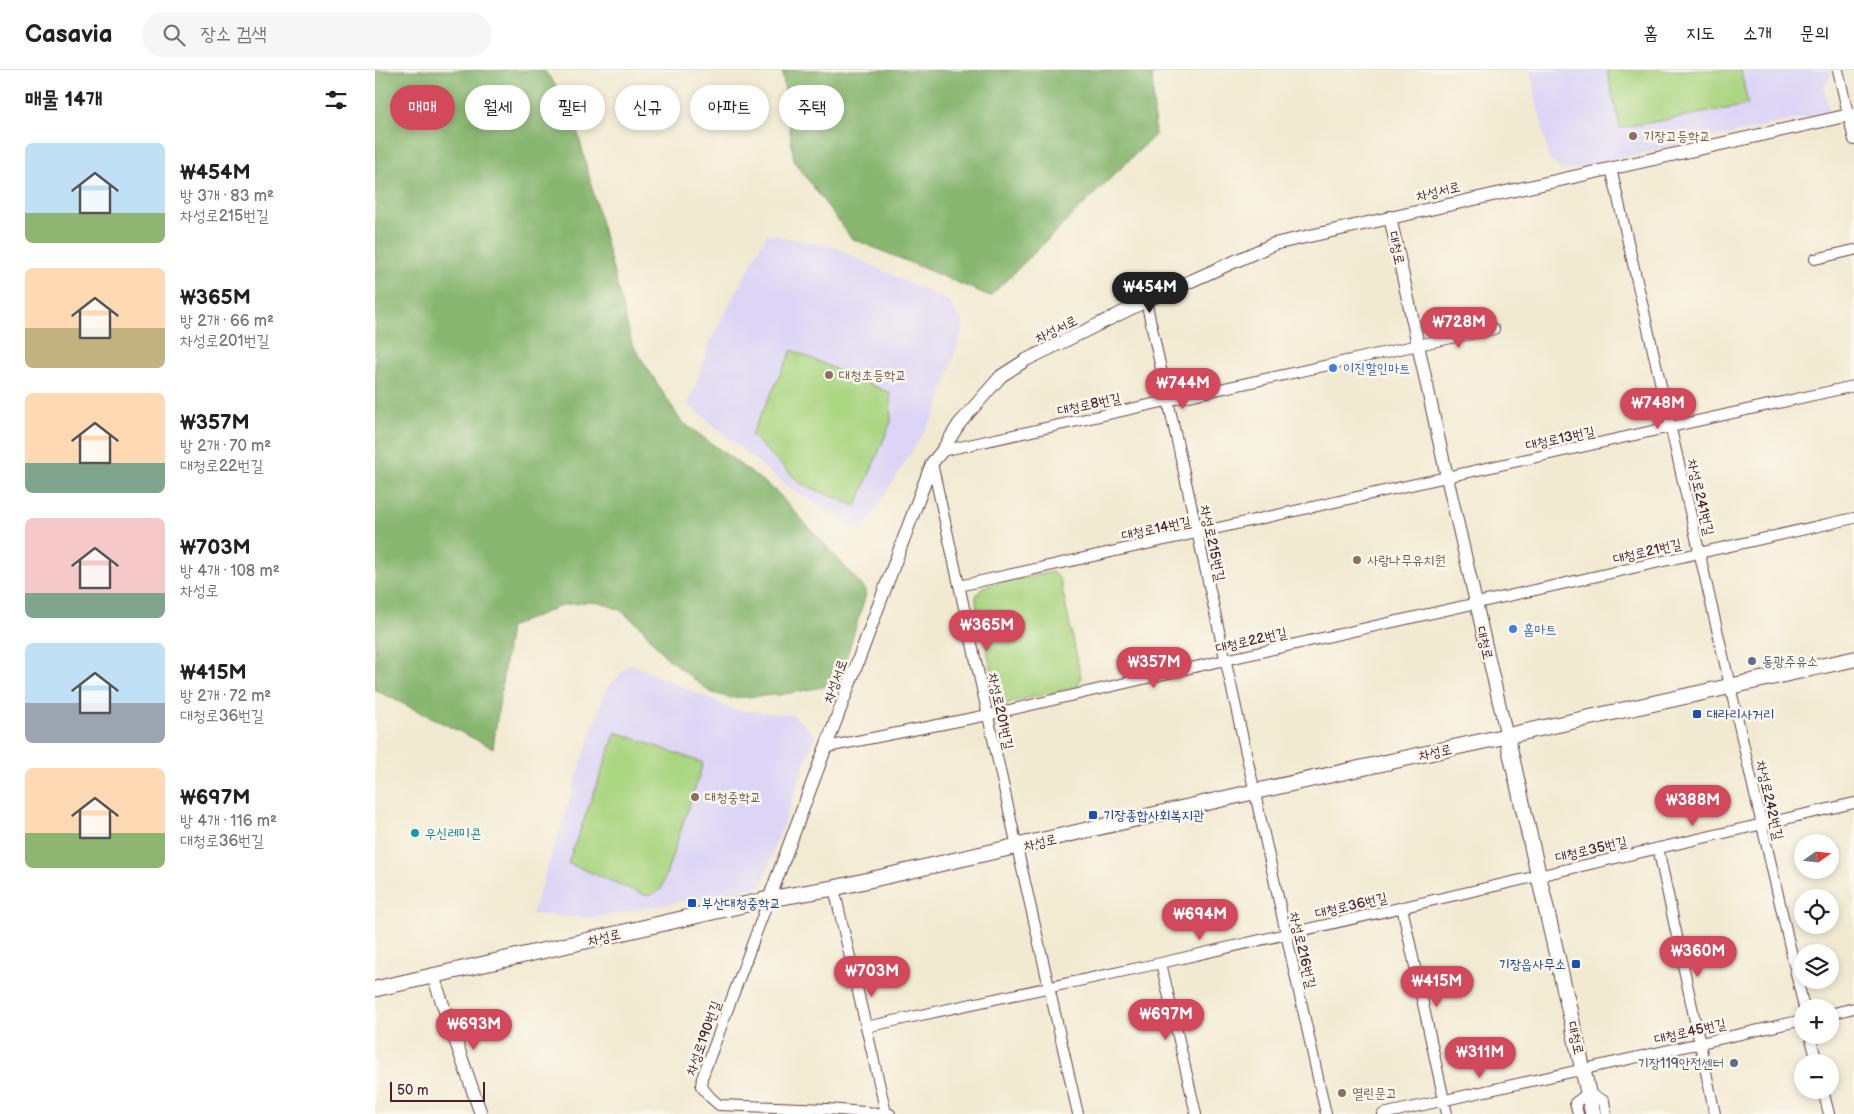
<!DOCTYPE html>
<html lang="ko">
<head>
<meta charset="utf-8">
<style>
	body { margin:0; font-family:"Balsamiq Sans","Poor Story",sans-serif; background:#f6f6f6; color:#202124; height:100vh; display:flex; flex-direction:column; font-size:19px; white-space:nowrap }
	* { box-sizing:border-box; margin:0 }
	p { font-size:16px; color:#757577 }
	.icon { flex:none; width:28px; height:28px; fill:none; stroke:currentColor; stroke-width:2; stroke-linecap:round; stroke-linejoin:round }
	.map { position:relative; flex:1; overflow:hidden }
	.drawer { display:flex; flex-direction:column; background:#fff; width:375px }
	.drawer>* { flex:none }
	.hud { position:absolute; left:15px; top:15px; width:475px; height:45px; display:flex; gap:10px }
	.needle { width:32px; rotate:75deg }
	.controls { position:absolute; left:1419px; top:764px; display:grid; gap:10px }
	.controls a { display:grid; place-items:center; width:45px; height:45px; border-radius:50%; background:#fff; box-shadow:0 2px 8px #0003; font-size:25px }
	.scale { position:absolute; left:15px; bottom:12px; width:95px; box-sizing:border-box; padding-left:5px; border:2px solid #4a1f2b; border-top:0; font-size:14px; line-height:18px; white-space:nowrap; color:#4a1f2b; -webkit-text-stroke:4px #fbf7ec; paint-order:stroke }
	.price { position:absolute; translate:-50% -42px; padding:0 11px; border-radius:18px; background:#d1495b; color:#fff; font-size:16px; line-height:32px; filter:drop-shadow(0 1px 2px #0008) }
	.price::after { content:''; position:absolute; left:50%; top:30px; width:15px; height:11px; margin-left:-8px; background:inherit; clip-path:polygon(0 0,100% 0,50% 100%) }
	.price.current { background:#222; color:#fff }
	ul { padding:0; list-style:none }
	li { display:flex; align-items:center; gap:15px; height:125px; padding:0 25px }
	li span { display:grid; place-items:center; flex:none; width:140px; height:100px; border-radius:8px; color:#555 }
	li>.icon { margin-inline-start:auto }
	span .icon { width:60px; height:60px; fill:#fffc; stroke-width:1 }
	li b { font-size:21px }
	h2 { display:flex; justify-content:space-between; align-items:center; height:60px; padding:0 25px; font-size:21px }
	.chip { padding:0 18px; border-radius:22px; background:#fff; box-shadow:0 2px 8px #0003; font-size:18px; line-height:45px }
	.chip.current { background:#d1495b; color:#fff }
	header { display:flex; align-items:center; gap:30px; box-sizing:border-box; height:70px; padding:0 25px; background:#fff; border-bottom:1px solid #e0e0e0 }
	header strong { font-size:24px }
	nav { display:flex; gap:28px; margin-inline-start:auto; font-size:18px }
	.search { width:350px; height:45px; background:#f6f6f6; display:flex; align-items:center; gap:12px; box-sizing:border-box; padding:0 18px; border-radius:28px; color:#757577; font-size:19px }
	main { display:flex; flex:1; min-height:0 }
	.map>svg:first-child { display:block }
	.built { fill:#dcd5f6 }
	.green { fill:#aad581; stroke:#7a7a56 }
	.forest { fill:#87b66f; stroke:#686a4d }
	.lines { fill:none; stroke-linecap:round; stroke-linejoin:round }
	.minor-casing { stroke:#633d44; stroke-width:12 }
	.tertiary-casing { stroke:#633d44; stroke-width:14 }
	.secondary-casing { stroke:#633d44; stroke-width:17 }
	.minor { stroke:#fff; stroke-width:10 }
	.tertiary { stroke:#fff; stroke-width:12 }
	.secondary { stroke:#fff; stroke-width:15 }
	.education-dot { fill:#8d6e63; stroke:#fbf7ec; stroke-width:2 }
	.shop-dot { fill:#3f7fe0; stroke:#fbf7ec; stroke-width:2 }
	.service-dot { fill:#5c6f8a; stroke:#fbf7ec; stroke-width:2 }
	.transit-dot { fill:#1a4fb4; stroke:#fbf7ec; stroke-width:2 }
	.culture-dot { fill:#0f9aa8; stroke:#fbf7ec; stroke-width:2 }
	.labels { text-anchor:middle; stroke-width:5; stroke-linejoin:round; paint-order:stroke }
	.education-label { font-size:14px; fill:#785e54; stroke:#fbf7ec; text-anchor:start }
	.street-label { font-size:14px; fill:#4a1f2b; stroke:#fbf7ec }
	.shop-label { font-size:14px; fill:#366cbe; stroke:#fbf7ec; text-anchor:start }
	.service-label { font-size:14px; fill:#4e5e75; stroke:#fbf7ec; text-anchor:start }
	.transit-label { font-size:14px; fill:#164399; stroke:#fbf7ec; text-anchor:start }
	.culture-label { font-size:14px; fill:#0d838f; stroke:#fbf7ec; text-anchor:start }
</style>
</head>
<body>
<header>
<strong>Casavia</strong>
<div class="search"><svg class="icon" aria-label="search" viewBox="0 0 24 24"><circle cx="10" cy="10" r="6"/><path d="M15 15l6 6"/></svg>장소 검색</div>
<nav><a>홈</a><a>지도</a><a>소개</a><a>문의</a></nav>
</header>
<main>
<section class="drawer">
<h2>매물 14개<svg class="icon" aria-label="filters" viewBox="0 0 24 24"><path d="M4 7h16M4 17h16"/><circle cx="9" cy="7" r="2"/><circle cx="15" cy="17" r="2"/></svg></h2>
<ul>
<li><span style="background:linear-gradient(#bfe0f5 70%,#8fb573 0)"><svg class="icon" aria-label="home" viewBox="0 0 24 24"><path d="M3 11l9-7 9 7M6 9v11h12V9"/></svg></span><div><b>₩454M</b><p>방 3개 · 83 m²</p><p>차성로215번길</p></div></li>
<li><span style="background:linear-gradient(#ffd9b3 60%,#c2b280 0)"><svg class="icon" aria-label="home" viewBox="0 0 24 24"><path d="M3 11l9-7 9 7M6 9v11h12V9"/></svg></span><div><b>₩365M</b><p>방 2개 · 66 m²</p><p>차성로201번길</p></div></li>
<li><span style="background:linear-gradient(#ffd9b3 70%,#7fa58c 0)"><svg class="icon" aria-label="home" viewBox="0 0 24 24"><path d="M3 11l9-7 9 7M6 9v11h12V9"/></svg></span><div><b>₩357M</b><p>방 2개 · 70 m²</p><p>대청로22번길</p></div></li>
<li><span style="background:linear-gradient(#f6c9c9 75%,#7fa58c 0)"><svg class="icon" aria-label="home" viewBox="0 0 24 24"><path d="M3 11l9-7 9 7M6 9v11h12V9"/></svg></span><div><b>₩703M</b><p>방 4개 · 108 m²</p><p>차성로</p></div></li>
<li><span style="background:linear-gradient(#bfe0f5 60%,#9aa5b1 0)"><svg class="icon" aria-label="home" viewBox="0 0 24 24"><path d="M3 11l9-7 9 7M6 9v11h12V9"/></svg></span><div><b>₩415M</b><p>방 2개 · 72 m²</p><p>대청로36번길</p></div></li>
<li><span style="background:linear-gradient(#ffd9b3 65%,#8fb573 0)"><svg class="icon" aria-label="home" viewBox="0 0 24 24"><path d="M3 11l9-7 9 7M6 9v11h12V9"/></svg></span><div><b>₩697M</b><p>방 4개 · 116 m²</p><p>대청로36번길</p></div></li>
</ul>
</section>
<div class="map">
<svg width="1479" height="1044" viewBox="0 0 1479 1044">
	<rect width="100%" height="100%" fill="#fbf7ec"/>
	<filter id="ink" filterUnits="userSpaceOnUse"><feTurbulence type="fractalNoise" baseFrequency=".02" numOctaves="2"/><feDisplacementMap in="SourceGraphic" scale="10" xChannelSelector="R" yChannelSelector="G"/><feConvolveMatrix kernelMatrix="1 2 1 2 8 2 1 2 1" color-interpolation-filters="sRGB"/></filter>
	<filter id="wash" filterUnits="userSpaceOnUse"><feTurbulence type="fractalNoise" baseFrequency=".0096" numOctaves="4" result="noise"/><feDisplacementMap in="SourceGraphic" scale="20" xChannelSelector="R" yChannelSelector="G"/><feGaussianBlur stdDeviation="1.12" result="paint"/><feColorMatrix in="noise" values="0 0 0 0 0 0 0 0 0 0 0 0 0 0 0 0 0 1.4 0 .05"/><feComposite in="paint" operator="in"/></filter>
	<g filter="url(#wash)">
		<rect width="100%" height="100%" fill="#f1ead1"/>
		<!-- built -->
		<path class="built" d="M 1155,0 L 1454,0 L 1456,7 L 1449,17 L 1455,42 L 1187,101 L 1174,89 Z
			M 392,164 L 459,177 L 574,232 L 589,254 L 561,343 L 487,461 L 409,414 L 313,334 L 338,266 Z
			M 255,594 L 360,640 L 418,645 L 440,665 L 386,816 L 218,848 L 157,844 L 231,619 Z"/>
		<!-- green -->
		<path class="green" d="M 1232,0 L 1366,0 L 1373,35 L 1245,58 Z
			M 417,280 L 515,323 L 516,352 L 481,436 L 426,414 L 376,365 Z
			M 677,502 L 685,509 L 706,608 L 703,616 L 630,634 L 623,629 L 601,532 L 601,526 L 608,517 Z
			M 241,662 L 328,693 L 286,820 L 276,825 L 270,825 L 193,793 Z"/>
		<!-- forest -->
		<path class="forest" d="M 0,0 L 169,0 L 196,36 L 257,274 L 306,351 L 401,421 L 492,521 L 463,614 L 404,625 L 355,628 L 335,622 L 291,587 L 266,557 L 245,540 L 227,533 L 214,532 L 188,535 L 135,557 L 118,678 L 0,620 Z
			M 407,0 L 777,0 L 780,65 L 615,226 L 476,168 L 419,91 Z"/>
	</g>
	<g filter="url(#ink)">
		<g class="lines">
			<!-- minor casing -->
			<g class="minor-casing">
				<path id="minor" d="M 1463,0 L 1479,70
					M 1236,98 L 1429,938
					M 1440,189 L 1479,180
					M 771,231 L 951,1044
					M 567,381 L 1043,275 L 1119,259
					M 557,393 L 642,777 L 703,1044
					M 584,516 L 1479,316
					M 452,677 L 613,645 L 850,590 L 1479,448
					M 1283,778 L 1340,1044
					M 459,818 L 511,1043
					M 394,829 L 327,1008 L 326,1016 L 335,1027 L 344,1035 L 452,1039 L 515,1044
					M 1027,837 L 1072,1044
					M 786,893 L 821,1044
					M 1455,944 L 1479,938
					M 491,957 L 786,893 L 1479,733
					M 1435,965 L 1442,992
					M 1448,1020 L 1454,1044
					M 1008,1044 L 1428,950
					M 1203,1044 L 1200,1033 L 1213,1023 L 1229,1031 L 1231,1044"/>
			</g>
			<!-- tertiary casing -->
			<g class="tertiary-casing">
				<path id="tertiary" d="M 1015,147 L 1072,407 L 1132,667
					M 394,829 L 557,393 L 567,381 L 584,354 L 626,306 L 651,290 L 771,231 L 899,174 L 1479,44
					M 58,906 L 106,1044"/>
			</g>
			<!-- secondary casing -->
			<g class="secondary-casing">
				<path id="secondary" d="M 1132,667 L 1218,1044
					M 0,919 L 394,829 L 459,818 L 878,722 L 1479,589"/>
			</g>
			<!-- minor -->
			<use href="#minor" class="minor"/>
			<!-- tertiary -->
			<use href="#tertiary" class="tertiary"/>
			<!-- secondary -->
			<use href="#secondary" class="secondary"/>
		</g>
	</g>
	<!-- markers -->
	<g class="education-dot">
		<circle cx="1258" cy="66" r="5"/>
		<circle cx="454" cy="305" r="5"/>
		<circle cx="982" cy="490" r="5"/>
		<circle cx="320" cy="727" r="5"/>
		<circle cx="967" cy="1023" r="5"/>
	</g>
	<g class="shop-dot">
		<circle cx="958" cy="298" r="5"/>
		<circle cx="1138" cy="559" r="5"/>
	</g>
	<g class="service-dot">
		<circle cx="1377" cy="591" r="5"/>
		<circle cx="1359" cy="993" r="5"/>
	</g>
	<g class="transit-dot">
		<rect x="1317" y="639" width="10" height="10" rx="2.5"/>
		<rect x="713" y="740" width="10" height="10" rx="2.5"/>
		<rect x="312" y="828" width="10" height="10" rx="2.5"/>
		<rect x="1196" y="889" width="10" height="10" rx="2.5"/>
	</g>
	<circle class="culture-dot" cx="40" cy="763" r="5"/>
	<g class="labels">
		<!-- education labels -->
		<g class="education-label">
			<text x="1268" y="71">기장고등학교</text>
			<text x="464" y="310">대청초등학교</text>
			<text x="992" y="495">사랑나무유치원</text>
			<text x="330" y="732">대청중학교</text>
			<text x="977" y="1028">열린문고</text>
		</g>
		<!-- street labels -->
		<g class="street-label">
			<text transform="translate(1063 121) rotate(-13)" y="5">차성서로</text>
			<text transform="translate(1022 178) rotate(78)" y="5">대청로</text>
			<text transform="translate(681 259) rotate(-26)" y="5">차성서로</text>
			<text transform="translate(714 334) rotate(-12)" y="5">대청로8번길</text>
			<text transform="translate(1185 368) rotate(-12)" y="5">대청로13번길</text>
			<text transform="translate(1326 427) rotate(77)" y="5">차성로241번길</text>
			<text transform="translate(781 458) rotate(-12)" y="5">대청로14번길</text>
			<text transform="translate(838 473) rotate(78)" y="5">차성로215번길</text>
			<text transform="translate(1272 481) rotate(-13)" y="5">대청로21번길</text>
			<text transform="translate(876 570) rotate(-13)" y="5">대청로22번길</text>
			<text transform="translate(1110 573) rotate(77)" y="5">대청로</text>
			<text transform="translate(460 611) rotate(-70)" y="5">차성서로</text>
			<text transform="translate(626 641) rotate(78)" y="5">차성로201번길</text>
			<text transform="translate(1060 682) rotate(-12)" y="5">차성로</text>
			<text transform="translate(1395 730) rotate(77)" y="5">차성로242번길</text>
			<text transform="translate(665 772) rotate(-13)" y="5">차성로</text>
			<text transform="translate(1216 779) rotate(-13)" y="5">대청로35번길</text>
			<text transform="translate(976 835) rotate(-13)" y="5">대청로36번길</text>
			<text transform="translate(229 867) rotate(-13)" y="5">차성로</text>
			<text transform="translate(928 880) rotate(77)" y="5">차성로216번길</text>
			<text transform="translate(1315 961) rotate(-13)" y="5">대청로45번길</text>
			<text transform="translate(328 968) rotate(-70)" y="5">차성로190번길</text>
			<text transform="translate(1201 968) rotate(77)" y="5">대청로</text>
		</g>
		<!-- shop labels -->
		<g class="shop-label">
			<text x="968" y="303">이진할인마트</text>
			<text x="1148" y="564">홈마트</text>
		</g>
		<!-- service labels -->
		<g class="service-label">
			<text x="1387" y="596">동광주유소</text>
			<text x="1349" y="998" text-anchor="end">기장119안전센터</text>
		</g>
		<!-- transit labels -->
		<g class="transit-label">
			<text x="1332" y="649">대라리사거리</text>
			<text x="728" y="750">기장종합사회복지관</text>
			<text x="327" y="838">부산대청중학교</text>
			<text x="1191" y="899" text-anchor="end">기장읍사무소</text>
		</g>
		<!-- culture labels -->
		<g class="culture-label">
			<text x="50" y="768">우신레미콘</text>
		</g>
	</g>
</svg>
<div class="controls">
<a><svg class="needle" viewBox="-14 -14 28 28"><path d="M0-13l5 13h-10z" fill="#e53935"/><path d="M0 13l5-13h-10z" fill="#757577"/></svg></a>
<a><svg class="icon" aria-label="locate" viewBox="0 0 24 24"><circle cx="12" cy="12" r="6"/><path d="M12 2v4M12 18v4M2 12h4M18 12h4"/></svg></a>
<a><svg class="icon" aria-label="layers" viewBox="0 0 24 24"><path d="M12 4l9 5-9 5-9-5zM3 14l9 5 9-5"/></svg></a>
<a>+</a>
<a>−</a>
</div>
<div class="scale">50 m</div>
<b class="price current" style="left:775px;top:244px">₩454M</b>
<b class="price" style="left:1084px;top:279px">₩728M</b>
<b class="price" style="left:808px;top:340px">₩744M</b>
<b class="price" style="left:1283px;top:360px">₩748M</b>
<b class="price" style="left:612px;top:582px">₩365M</b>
<b class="price" style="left:779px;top:619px">₩357M</b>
<b class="price" style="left:1318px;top:757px">₩388M</b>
<b class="price" style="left:825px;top:871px">₩694M</b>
<b class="price" style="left:1323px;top:908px">₩360M</b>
<b class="price" style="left:497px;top:928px">₩703M</b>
<b class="price" style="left:1062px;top:938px">₩415M</b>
<b class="price" style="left:791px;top:971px">₩697M</b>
<b class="price" style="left:99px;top:981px">₩693M</b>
<b class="price" style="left:1105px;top:1009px">₩311M</b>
<div class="hud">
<a class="chip current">매매</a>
<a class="chip">월세</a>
<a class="chip">필터</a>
<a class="chip">신규</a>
<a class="chip">아파트</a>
<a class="chip">주택</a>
</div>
</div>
</main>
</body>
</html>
